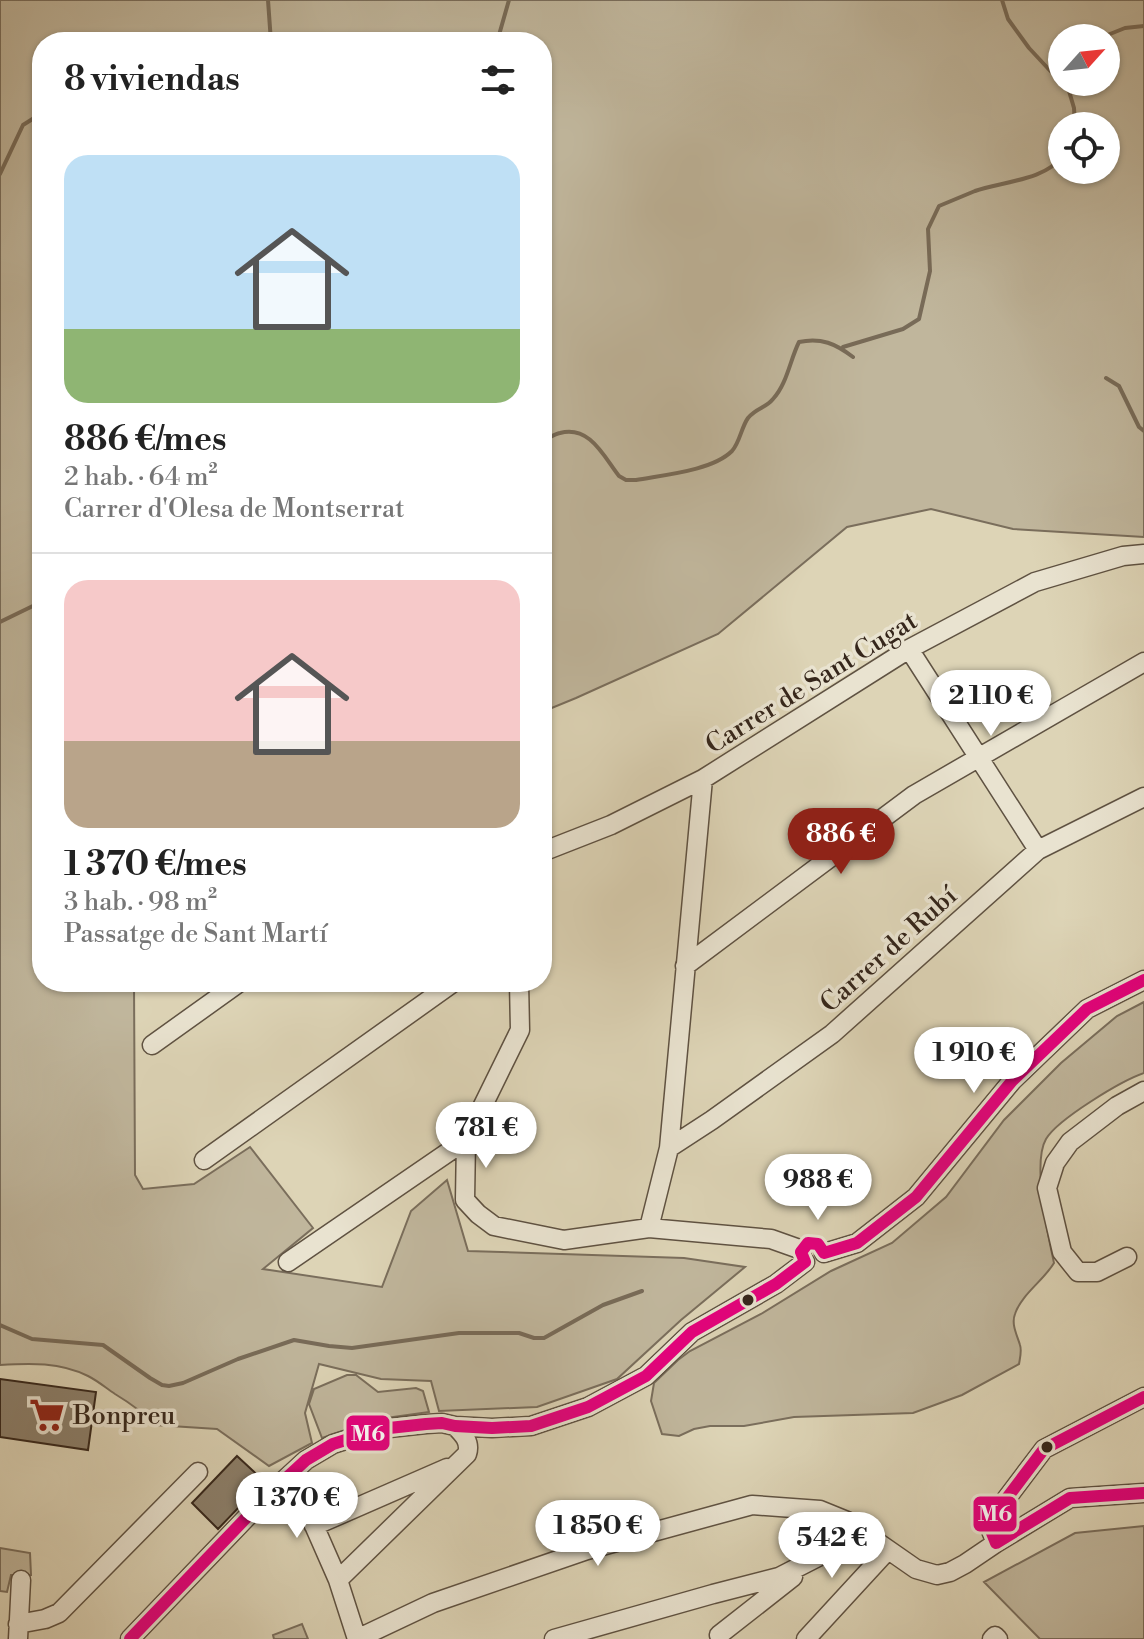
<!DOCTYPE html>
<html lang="es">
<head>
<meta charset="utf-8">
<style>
	body { margin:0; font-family:"Libre Bodoni",serif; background:#f6f6f6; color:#222; height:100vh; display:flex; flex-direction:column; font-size:30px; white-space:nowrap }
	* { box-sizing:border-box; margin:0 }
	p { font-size:26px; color:#767676 }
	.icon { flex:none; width:44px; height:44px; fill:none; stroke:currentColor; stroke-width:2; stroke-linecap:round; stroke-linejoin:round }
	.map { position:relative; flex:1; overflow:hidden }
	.sheet { position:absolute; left:32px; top:32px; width:520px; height:960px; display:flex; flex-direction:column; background:#fff; border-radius:32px; box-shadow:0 2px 6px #0004 }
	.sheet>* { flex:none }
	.needle { width:52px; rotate:63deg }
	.tools { position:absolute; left:1048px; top:24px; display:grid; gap:16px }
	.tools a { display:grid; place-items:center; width:72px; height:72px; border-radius:50%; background:#fff; box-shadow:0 2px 6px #0004; font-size:40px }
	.price { position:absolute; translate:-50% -68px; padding:0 18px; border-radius:28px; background:#fff; color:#222; font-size:26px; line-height:52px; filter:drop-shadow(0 2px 4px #0008) }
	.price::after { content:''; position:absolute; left:50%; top:48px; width:24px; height:18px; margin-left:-12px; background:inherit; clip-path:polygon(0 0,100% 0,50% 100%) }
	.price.current { background:#8f2418; color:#fff }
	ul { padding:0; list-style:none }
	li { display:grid; align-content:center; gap:16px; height:424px; padding:0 32px }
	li+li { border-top:2px solid #e0e0e0 }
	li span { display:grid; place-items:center; height:248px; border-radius:24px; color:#555 }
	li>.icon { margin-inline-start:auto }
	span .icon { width:144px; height:144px; fill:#fffc; stroke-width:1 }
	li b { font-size:34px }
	h2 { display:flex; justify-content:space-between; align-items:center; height:96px; padding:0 32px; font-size:34px }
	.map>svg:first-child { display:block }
	.green { fill:#c0b69c; stroke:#7a6e5c; stroke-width:2; fill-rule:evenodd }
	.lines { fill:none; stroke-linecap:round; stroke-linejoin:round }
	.stream { stroke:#786b58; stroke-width:4 }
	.building { fill:#8c806c; stroke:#35261b; stroke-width:2 }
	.minor-casing { stroke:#5f5242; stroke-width:21 }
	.minor { stroke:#e9e3d0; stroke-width:18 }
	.bus-1-casing { stroke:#e9e3d0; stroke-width:18 }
	.bus-1 { stroke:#e5007d; stroke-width:12 }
	.bus-dot { fill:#35261b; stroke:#e9e3d0; stroke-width:3 }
	.labels { text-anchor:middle; stroke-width:7; stroke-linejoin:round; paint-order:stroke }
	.street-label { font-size:26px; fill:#35261b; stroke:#e9e3d0 }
	.poi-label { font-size:26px; fill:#35261b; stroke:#e9e3d0; text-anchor:start }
	.line-badge { stroke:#e9e3d0; stroke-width:3 }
	.badge-label { font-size:22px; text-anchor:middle; font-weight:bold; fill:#fff }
</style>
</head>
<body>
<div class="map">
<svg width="1144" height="1639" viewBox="0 0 1144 1639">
	<rect width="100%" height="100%" fill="#ddd4b6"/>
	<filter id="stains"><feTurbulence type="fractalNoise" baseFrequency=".0025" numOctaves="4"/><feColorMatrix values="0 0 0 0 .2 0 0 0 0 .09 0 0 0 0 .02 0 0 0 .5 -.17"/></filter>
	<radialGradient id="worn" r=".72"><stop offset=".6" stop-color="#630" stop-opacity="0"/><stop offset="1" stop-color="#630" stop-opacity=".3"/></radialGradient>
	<!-- green -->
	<path class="green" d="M 0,0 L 1144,0 L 1144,537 L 1013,529 L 931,509 L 847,527 L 718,634 L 576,698 L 542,712 L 542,42 L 42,42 L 42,982 L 134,982 L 135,1175 L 143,1189 L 194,1184 L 250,1147 L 313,1228 L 263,1269 L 382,1287 L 411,1211 L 447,1180 L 468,1251 L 684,1258 L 745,1267 L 681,1320 L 617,1379 L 537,1407 L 439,1411 L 431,1381 L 381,1379 L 319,1364 L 305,1413 L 312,1443 L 269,1466 L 217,1429 L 155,1425 C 143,1412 130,1403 115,1394 C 106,1388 98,1381 88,1376 C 60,1362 30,1363 0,1365 ZM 1062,38 L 1106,38 L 1106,82 L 1062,82 ZM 1062,126 L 1106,126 L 1106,170 L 1062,170 Z
		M 1144,1002 L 1144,1073 C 1121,1081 1058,1119 1046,1139 C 1032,1163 1048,1235 1054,1263 C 1044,1280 1021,1295 1015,1314 C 1011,1324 1017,1335 1020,1345 C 1022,1351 1020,1358 1019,1364 L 962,1395 L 913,1413 L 794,1417 L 744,1426 L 710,1426 L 694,1429 L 679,1436 L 662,1434 L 651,1401 L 654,1383 L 678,1360 L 690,1351 L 761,1314 L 831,1271 L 892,1243 L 946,1197 L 1004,1120 L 1061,1063 L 1117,1016 Z
		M 347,1375 L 356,1375 L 378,1392 L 416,1388 L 423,1391 L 429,1412 L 379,1419 L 322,1438 L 309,1404 L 314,1389 Z
		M 1144,1526 L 1144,1639 L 1040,1639 L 984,1582 L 1075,1533 Z
		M 0,1548 L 30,1553 L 31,1575 L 11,1575 L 7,1592 L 0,1591 Z
		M 302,1624 L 308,1639 L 274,1639 L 273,1635 Z"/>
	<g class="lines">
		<!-- stream -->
		<path class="stream" d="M 268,0 L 271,42
			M 1002,0 L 1008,19 L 1029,48 L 1069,91 L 1074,108 L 1075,126
			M 1100,38 L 1125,28 L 1144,26
			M 497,42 L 509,0
			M 1054,75 L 1062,67
			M 0,174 L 23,125 L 42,113
			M 843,347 L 903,329 L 919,319 L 930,271 L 928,229 L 939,206 C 951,201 963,196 975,191 C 1000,182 1047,180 1062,156
			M 1106,378 L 1119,386 L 1139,427 L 1144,431
			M 542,441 C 548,439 554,434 560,433 C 590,425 604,457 619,476 L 626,480 L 636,480 C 662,475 712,471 732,451 C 740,442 741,428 748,418 C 756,408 766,408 773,399 C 787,384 790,360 799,342 C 821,337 836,344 853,357
			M 0,622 L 39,603 L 42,599
			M 0,1325 L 32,1339 L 103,1345 L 150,1378 L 162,1385 L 169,1386 L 183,1383 L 238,1359 L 294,1340 L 329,1346 L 352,1348 L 459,1333 L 519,1333 L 534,1338 L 544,1338 L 603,1305 L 642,1291"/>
	</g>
	<!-- building -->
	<path class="building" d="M 0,1379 L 96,1392 L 88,1450 L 0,1437 Z
		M 237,1456 L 264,1481 L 218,1529 L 192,1503 Z"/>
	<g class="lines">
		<!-- minor casing -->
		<g class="minor-casing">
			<path id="minor" d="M 909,649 L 1038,850
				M 542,852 L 611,825 L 703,779
				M 685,966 L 914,795 L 1144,662
				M 519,982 L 520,1030 L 466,1140 L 465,1200 L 478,1214 L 494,1226 L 564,1240 L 649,1228 L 771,1239 L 802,1250
				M 152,1045 L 240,982
				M 669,1148 L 712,1120 L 832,1034 L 1038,850 L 1144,797
				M 204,1160 L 454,982
				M 649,1228 L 669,1148 L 703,779 L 909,649 L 1035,582 L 1123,556 L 1144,554
				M 824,1253 L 857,1243 L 916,1197 L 1012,1081 L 1087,1009 L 1144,980
				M 1127,1257 L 1097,1272 L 1078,1272 L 1062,1252 L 1047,1188 L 1055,1163 L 1070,1142 L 1117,1106 L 1144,1091
				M 288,1262 L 466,1140
				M 273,1490 L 296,1488 L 302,1498 L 338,1580 L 357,1639
				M 314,1526 L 447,1468
				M 996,1543 L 988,1523 L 1044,1449 L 1144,1397
				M 338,1580 L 467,1454 C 471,1442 463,1434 455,1426
				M 18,1624 L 45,1619 L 59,1613 L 198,1472
				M 719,1635 L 793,1577
				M 18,1639 L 21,1580
				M 130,1639 L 269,1494 L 306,1460 L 333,1444 L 380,1429 L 426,1424 L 442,1423 L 455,1426 L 492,1428 L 531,1426 L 588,1407 L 646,1376 L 692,1332 L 776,1284 L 805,1262
				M 357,1639 L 433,1603 L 587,1550 L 752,1505 L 820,1510 L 847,1521 L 916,1569 L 937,1575 L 950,1572 L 965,1564 L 996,1543 L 1070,1498 L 1144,1493
				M 554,1639 L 713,1594 L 779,1577 L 818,1557 L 837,1538 L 847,1521
				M 806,1639 L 888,1550
				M 992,1639 L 995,1636 L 998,1639"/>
		</g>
		<!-- minor -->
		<use href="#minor" class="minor"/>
		<!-- bus-1 casing -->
		<g class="bus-1-casing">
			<path id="bus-1" d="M 1144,1397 L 1044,1449 L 988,1523 L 996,1543 L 1070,1498 L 1144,1493
				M 130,1639 L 269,1494 L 306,1460 L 333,1444 L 380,1429 L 426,1424 L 442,1423 L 455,1426 L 492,1428 L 531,1426 L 588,1407 L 646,1376 L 692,1332 L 776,1284 L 805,1262 L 801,1252 L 808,1243 L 818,1244 L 824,1253 L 857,1243 L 916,1197 L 1012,1081 L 1087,1009 L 1144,980"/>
		</g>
		<!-- bus-1 -->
		<use href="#bus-1" class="bus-1"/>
	</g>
	<!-- icons -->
	<defs>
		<g id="supermarket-bare" transform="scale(2.76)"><path d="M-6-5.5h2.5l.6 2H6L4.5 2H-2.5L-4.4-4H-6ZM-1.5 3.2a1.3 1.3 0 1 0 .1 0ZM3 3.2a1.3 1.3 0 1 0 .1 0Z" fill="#8f2418" stroke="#e9e3d0" stroke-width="2.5" paint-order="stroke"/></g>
	</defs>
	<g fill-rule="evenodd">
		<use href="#supermarket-bare" x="47" y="1415"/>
	</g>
	<!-- markers -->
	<g class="bus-dot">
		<circle cx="748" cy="1300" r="7"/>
		<circle cx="1047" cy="1447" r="7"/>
	</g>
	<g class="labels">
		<!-- street labels -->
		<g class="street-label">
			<text transform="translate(811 682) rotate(-32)" y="9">Carrer de Sant Cugat</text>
			<text transform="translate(888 949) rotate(-42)" y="9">Carrer de Rubí</text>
		</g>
		<!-- poi labels -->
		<g class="poi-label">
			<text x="73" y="1424">Bonpreu</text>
		</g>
	</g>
	<g class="line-badge">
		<rect x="345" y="1414" width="46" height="38" rx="8" fill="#e5007d"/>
		<rect x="972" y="1495" width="46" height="38" rx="8" fill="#e5007d"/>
	</g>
	<g class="badge-label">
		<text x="368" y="1441">M6</text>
		<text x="995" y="1521">M6</text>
	</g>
	<rect width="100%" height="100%" filter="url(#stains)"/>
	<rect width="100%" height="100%" fill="url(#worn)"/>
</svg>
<div class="tools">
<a><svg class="needle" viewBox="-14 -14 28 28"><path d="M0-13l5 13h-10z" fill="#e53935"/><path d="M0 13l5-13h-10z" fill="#767676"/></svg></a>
<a><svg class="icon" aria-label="locate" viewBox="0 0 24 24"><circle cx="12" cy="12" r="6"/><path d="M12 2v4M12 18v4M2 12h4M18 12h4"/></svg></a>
</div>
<b class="price" style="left:991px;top:738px">2 110 €</b>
<b class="price current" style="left:841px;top:876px">886 €</b>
<b class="price" style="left:974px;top:1095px">1 910 €</b>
<b class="price" style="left:486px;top:1170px">781 €</b>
<b class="price" style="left:818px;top:1222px">988 €</b>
<b class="price" style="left:297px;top:1540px">1 370 €</b>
<b class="price" style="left:598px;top:1568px">1 850 €</b>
<b class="price" style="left:832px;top:1580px">542 €</b>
<section class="sheet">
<h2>8 viviendas<svg class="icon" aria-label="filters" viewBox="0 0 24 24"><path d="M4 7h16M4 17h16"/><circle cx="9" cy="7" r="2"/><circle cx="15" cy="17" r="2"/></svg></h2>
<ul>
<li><span style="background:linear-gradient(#bfe0f5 70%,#8fb573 0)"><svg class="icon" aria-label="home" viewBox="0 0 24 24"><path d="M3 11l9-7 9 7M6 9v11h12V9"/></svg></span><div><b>886 €/mes</b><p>2 hab. · 64 m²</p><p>Carrer d'Olesa de Montserrat</p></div></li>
<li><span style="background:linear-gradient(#f6c9c9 65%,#b9a48a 0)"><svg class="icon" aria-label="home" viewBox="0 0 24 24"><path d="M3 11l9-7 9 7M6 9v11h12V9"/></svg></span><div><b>1 370 €/mes</b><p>3 hab. · 98 m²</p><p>Passatge de Sant Martí</p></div></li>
</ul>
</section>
</div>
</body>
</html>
